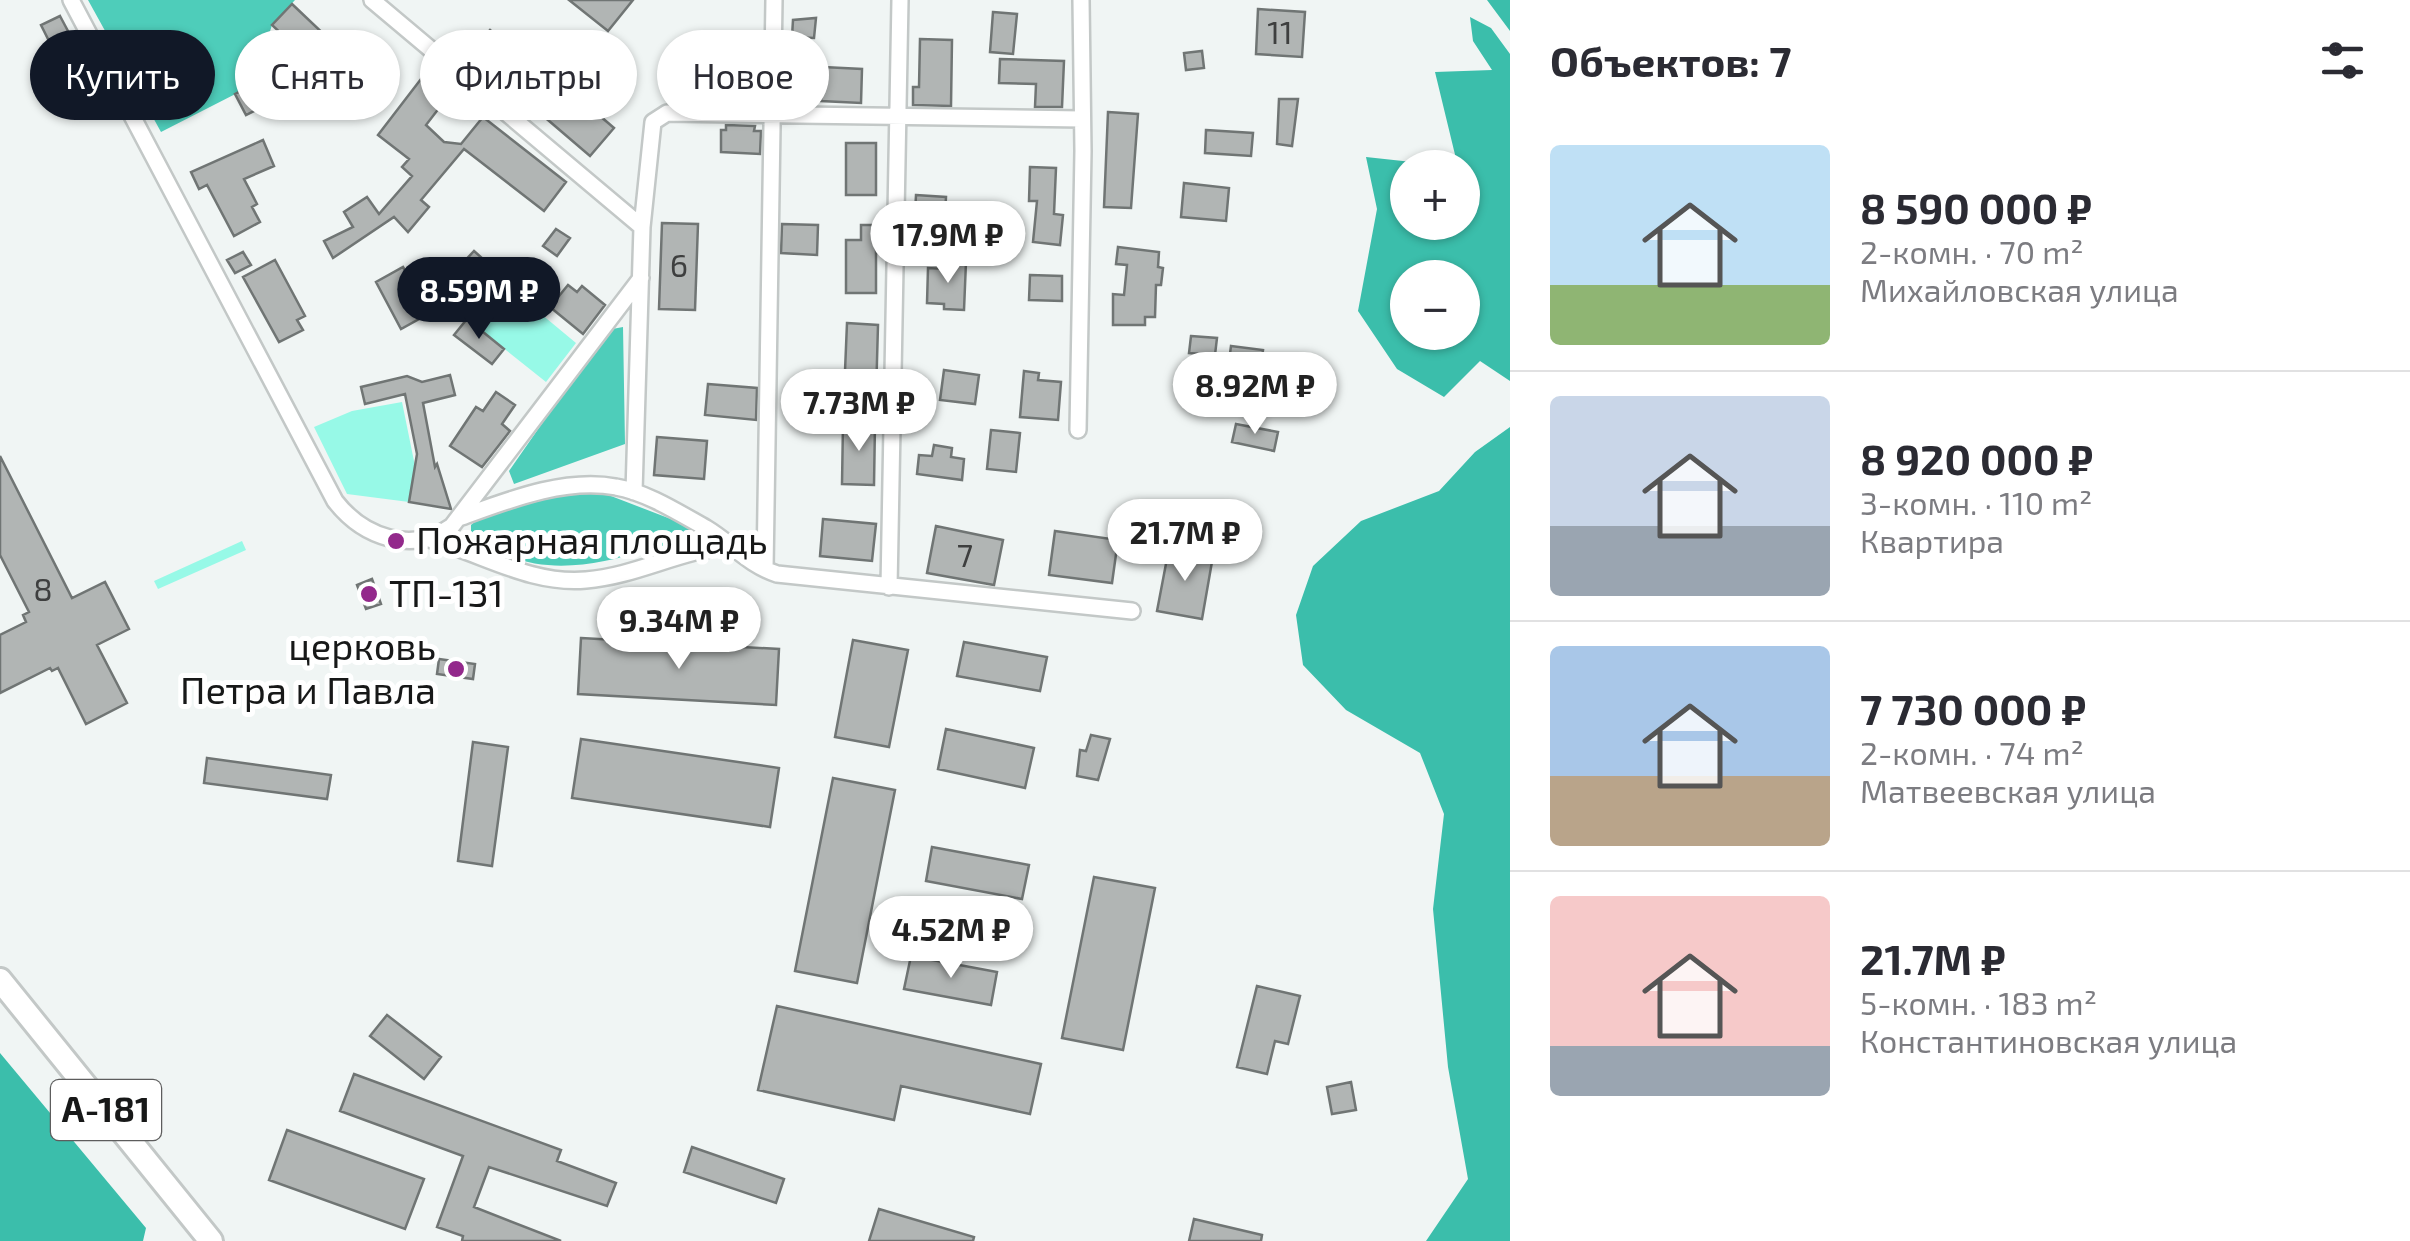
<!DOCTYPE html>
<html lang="ru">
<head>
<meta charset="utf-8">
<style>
	body { margin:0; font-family:"Exo 2",sans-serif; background:#f2f2f3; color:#2b2b33; height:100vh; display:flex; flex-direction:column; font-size:38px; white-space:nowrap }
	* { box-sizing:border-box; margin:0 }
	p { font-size:32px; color:#7c7c81 }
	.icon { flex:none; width:55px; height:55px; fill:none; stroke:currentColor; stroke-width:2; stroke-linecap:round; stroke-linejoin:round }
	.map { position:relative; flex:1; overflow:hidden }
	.details { display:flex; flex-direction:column; background:#fff; width:900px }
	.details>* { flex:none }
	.hud { position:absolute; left:30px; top:30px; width:950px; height:90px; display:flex; gap:20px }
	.tools { position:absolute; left:1390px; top:150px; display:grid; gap:20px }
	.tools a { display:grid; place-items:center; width:90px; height:90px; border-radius:50%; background:#fff; box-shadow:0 2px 8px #0004; font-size:50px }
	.price { position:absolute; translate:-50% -85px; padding:0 22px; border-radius:35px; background:#fff; color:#222; font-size:32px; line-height:65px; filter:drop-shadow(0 2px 5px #0008) }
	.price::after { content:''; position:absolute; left:50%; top:60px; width:30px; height:22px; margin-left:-15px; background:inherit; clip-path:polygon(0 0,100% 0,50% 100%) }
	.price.on { background:#111827; color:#fff }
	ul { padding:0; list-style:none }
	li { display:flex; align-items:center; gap:30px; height:250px; padding:0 40px }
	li+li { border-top:2px solid #e1e1e2 }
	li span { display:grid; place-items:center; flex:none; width:280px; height:200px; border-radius:10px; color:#555 }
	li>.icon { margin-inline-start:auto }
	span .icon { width:120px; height:120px; fill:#fffc; stroke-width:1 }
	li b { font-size:42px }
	h2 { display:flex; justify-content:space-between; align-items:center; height:120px; padding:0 40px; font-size:42px }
	.chip { padding:0 35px; border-radius:45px; background:#fff; box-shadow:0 2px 8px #0004; font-size:35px; line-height:90px }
	.chip.on { background:#111827; color:#fff }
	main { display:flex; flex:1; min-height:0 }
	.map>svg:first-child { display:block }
	.green { fill:#97f9e7 }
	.forest { fill:#4ecdba }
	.water { fill:#3bbeab; fill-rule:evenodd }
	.building { fill:#b1b5b4; stroke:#707574; stroke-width:2.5 }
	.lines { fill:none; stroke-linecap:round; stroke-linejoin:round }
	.minor-casing { stroke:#c3c8c7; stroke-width:20 }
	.primary-casing { stroke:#c3c8c7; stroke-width:28 }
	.minor { stroke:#fff; stroke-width:15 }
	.primary { stroke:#fff; stroke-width:22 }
	.poi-dot { fill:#93298b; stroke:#fff; stroke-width:4 }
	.labels { text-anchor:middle; stroke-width:10; stroke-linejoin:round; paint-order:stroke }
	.number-label { font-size:32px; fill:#3e3f3f }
	.shield { fill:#fff; stroke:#5d5d5d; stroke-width:2.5 }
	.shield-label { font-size:35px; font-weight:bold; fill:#171818 }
	.poi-label { font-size:38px; fill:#171818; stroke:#fff; text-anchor:start }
</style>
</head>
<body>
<main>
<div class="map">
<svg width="1510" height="1241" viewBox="0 0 1510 1241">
	<rect width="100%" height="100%" fill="#f0f5f4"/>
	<!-- green -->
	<path class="green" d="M 493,274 L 576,343 L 546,382 L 463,316 Z
		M 402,402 L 415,466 L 409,502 L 347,494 L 314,427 L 352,411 Z
		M 242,541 L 246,550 L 158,589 L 154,581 Z"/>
	<!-- forest -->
	<path class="forest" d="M 88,0 L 295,0 L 272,25 L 253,85 L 161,132 Z
		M 623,327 L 625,444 L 514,484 L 509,471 L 607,330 Z
		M 598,491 L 689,526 L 691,533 C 679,542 662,546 648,550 C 599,564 552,575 503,554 C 490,548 480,545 471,533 L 471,525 C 501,499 560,496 598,491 Z"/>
	<!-- water -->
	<path class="water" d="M 1487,0 L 1510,0 L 1510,31 Z
		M 1470,17 L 1491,28 L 1510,54 L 1510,381 L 1480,361 L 1444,397 L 1397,369 L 1358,311 L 1377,209 L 1366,157 L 1458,167 L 1435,72 L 1492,70 L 1473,41 ZM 1408,168 L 1462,168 L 1462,222 L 1408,222 ZM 1408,278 L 1462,278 L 1462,332 L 1408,332 Z
		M 1510,427 L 1510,1241 L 1426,1241 L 1468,1179 L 1448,1067 L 1433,909 L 1444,814 L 1420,753 L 1346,710 L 1303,665 L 1296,615 L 1313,566 L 1361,521 L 1439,491 L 1475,452 Z
		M 0,1053 L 146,1228 L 143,1241 L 0,1241 Z"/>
	<!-- building -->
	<path class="building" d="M 569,0 L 633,0 L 608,31 Z
		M 292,4 L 330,40 L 310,61 L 272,25 Z
		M 1258,9 L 1305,12 L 1302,57 L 1256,54 Z
		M 993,12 L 1017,14 L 1013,54 L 990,52 Z
		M 60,16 L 69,33 L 50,43 L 41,25 Z
		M 816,18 L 814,38 L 792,37 L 793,20 Z
		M 490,30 L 507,45 L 485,70 L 468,55 Z
		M 920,39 L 952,40 L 951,106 L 913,105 L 913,87 L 919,87 Z
		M 1202,51 L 1204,68 L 1186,70 L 1184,53 Z
		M 1000,59 L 1064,61 L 1062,107 L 1035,107 L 1036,84 L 999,83 Z
		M 729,66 L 758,68 L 756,103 L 727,103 Z
		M 823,67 L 862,69 L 861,103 L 821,101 Z
		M 421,79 L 446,99 L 426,125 L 444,142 L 461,144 L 483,117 L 566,182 L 544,211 L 464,149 L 421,200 L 429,207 L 408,232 L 394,217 L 333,258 L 324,241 L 353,227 L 344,212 L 367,197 L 379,214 L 412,176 L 402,167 L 409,159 L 378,135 Z
		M 253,85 L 264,106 L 246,115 L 235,94 Z
		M 565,86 L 614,128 L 590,156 L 541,114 Z
		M 1279,99 L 1298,99 L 1292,146 L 1277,144 Z
		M 1108,112 L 1138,114 L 1131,208 L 1104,207 Z
		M 726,125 L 755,126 L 754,131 L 761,131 L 760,154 L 721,152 L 721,130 L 726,130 Z
		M 1206,130 L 1253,133 L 1251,156 L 1205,153 Z
		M 263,140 L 274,166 L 244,179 L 257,204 L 252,207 L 260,222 L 234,236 L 207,185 L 199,189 L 191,172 Z
		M 846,143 L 876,143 L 876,195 L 846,195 Z
		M 1030,167 L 1056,168 L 1054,214 L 1063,215 L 1060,245 L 1033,242 L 1037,201 L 1029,201 Z
		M 1184,183 L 1229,188 L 1226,221 L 1181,217 Z
		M 916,195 L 946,197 L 944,233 L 914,232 Z
		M 662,223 L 698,224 L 695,310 L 659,309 Z
		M 782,224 L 818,225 L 817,255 L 781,253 Z
		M 861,225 L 883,225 L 883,249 L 876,248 L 876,293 L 846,293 L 846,240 L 861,240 Z
		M 556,229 L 570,238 L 557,256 L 543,246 Z
		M 1118,247 L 1159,252 L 1158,267 L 1163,268 L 1161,285 L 1156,285 L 1155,317 L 1145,317 L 1145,325 L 1113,325 L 1113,294 L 1124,295 L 1127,265 L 1116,264 Z
		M 474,251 L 492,267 L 478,282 L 460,266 Z
		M 243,252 L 251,265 L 235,273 L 227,260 Z
		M 275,260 L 305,316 L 297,320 L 303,330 L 279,342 L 243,277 Z
		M 946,262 L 966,262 L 964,310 L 944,309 L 944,304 L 927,303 L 928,268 L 946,269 Z
		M 403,267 L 410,279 L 418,275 L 429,295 L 420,300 L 428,314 L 401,329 L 376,282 Z
		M 1030,275 L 1062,276 L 1062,301 L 1029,300 Z
		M 568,285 L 577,292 L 582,286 L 605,305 L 583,334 L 550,307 Z
		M 467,319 L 504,349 L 492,364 L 454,335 Z
		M 847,323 L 878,325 L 876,396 L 844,395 Z
		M 1191,336 L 1217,338 L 1215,355 L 1189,353 Z
		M 1231,346 L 1263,350 L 1257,395 L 1225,391 Z
		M 944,370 L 979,375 L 975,404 L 940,400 Z
		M 1024,371 L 1039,373 L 1038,380 L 1061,382 L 1058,420 L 1020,417 Z
		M 450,375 L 455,395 L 423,403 L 435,467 L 437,464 L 451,509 L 409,502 L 417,454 L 405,394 L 365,404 L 361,387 L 407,376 L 422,382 Z
		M 708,384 L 757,388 L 756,420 L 705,415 Z
		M 496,392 L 515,405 L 502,424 L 510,431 L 482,467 L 450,446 L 476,407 L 483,411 Z
		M 843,424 L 875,424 L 874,485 L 842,484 Z
		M 1236,424 L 1278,432 L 1274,451 L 1232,442 Z
		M 991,430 L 1020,433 L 1016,472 L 987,469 Z
		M 657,437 L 707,441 L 704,479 L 654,475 Z
		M 934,445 L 952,448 L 951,457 L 964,459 L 962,480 L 917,474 L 919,455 L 932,456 Z
		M 0,456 L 72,598 L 105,582 L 129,629 L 97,645 L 127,703 L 86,724 L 58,668 L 52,671 L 50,668 L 0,693 L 0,635 L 26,622 L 23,615 L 29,612 L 0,555 Z
		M 823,519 L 876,524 L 872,561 L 820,556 Z
		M 936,526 L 1003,540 L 994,585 L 927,573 Z
		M 1055,531 L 1118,540 L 1112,583 L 1049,575 Z
		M 1169,548 L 1213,556 L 1202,619 L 1157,611 Z
		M 372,579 L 381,604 L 366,609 L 357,585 Z
		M 581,638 L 779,649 L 776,705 L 578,694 Z
		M 853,640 L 908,650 L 889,747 L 835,737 Z
		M 964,642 L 1047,657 L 1040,691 L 957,676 Z
		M 439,659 L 475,664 L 473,679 L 437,674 Z
		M 946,729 L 1034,748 L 1025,788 L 938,769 Z
		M 1091,735 L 1110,739 L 1098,780 L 1077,776 L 1080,750 L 1086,751 Z
		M 581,739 L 779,768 L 770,827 L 572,798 Z
		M 473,742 L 508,747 L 492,866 L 458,861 Z
		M 207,758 L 331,775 L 327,799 L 204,783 Z
		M 833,778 L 895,790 L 857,983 L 795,971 Z
		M 932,847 L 1029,865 L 1022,899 L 926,881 Z
		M 1094,877 L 1155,888 L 1123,1050 L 1062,1038 Z
		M 911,956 L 997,972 L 991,1005 L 904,989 Z
		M 1257,986 L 1300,996 L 1288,1044 L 1275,1041 L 1267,1074 L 1237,1067 Z
		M 777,1006 L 1041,1064 L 1030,1114 L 901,1086 L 894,1120 L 758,1090 Z
		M 387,1015 L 441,1057 L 424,1079 L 370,1036 Z
		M 354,1074 L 561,1150 L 557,1161 L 616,1183 L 607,1206 L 489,1167 L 474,1207 L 561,1241 L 462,1241 L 463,1236 L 437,1227 L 463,1156 L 340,1111 Z
		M 1351,1082 L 1356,1110 L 1332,1114 L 1327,1087 Z
		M 287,1130 L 424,1179 L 405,1229 L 269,1180 Z
		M 692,1147 L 784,1179 L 776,1203 L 684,1172 Z
		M 879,1209 L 974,1237 L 973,1241 L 869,1241 Z
		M 1194,1219 L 1262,1235 L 1261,1241 L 1189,1241 Z"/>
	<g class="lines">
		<!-- minor casing -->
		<g class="minor-casing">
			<path id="minor" d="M 71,0 L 335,501 C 363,537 412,555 452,526 L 641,278
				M 372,0 L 642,227
				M 1078,430 L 1083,151 L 1081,0
				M 634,492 L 642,227 L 653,122 L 667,113 L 1081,119
				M 459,518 C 506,501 565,477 616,487 C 646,492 679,513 706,528 C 731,543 749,565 777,574 L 1132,611
				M 429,539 C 482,553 530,585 586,580 C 636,576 680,550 730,546
				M 765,569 L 774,0
				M 889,587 L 900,0"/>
		</g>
		<!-- primary casing -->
		<g class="primary-casing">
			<path id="primary" d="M 0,980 L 211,1241"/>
		</g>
		<!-- minor -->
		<use href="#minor" class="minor"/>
		<!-- primary -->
		<use href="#primary" class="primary"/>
	</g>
	<!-- markers -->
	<g class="poi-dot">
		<circle cx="396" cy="541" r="10"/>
		<circle cx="369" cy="594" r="10"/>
		<circle cx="456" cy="669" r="10"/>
	</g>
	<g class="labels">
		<!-- number labels -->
		<g class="number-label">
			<text x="1280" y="44">11</text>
			<text x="679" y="277">6</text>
			<text x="965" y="567">7</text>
			<text x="43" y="601">8</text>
		</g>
		<!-- shield labels -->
		<rect class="shield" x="51" y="1080" width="110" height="60" rx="8"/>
		<g class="shield-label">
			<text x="106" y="1122">А-181</text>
		</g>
		<!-- poi labels -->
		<g class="poi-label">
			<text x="416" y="554">Пожарная площадь</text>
			<text x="389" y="607">ТП-131</text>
			<text x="436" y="660" text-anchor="end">церковь<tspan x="436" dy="44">Петра и Павла</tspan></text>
		</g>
	</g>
</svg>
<div class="tools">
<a>+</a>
<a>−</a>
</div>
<b class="price" style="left:948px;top:286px">17.9M ₽</b>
<b class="price on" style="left:479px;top:342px">8.59M ₽</b>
<b class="price" style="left:1255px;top:437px">8.92M ₽</b>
<b class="price" style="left:859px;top:454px">7.73M ₽</b>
<b class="price" style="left:1185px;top:584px">21.7M ₽</b>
<b class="price" style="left:679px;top:672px">9.34M ₽</b>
<b class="price" style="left:951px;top:981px">4.52M ₽</b>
<div class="hud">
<a class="chip on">Купить</a>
<a class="chip">Снять</a>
<a class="chip">Фильтры</a>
<a class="chip">Новое</a>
</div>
</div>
<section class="details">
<h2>Объектов: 7<svg class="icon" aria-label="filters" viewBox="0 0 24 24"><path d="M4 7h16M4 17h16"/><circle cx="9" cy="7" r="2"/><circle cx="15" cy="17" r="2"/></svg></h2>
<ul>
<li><span style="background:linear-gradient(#bfe0f5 70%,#8fb573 0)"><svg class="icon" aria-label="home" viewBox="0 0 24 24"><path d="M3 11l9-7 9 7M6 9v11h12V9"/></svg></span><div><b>8 590 000 ₽</b><p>2-комн. · 70 m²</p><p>Михайловская улица</p></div></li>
<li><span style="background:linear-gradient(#c9d6e8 65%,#9aa5b1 0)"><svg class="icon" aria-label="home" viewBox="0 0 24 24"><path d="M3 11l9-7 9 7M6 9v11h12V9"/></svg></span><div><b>8 920 000 ₽</b><p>3-комн. · 110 m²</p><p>Квартира</p></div></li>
<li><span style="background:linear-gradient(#a9c7e8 65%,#b9a48a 0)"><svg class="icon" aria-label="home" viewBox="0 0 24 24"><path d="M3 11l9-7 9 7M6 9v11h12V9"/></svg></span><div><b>7 730 000 ₽</b><p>2-комн. · 74 m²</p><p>Матвеевская улица</p></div></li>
<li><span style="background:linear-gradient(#f6c9c9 75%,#9aa5b1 0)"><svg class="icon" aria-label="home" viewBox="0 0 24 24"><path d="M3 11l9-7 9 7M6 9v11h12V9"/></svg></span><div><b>21.7M ₽</b><p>5-комн. · 183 m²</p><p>Константиновская улица</p></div></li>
</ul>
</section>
</main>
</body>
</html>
